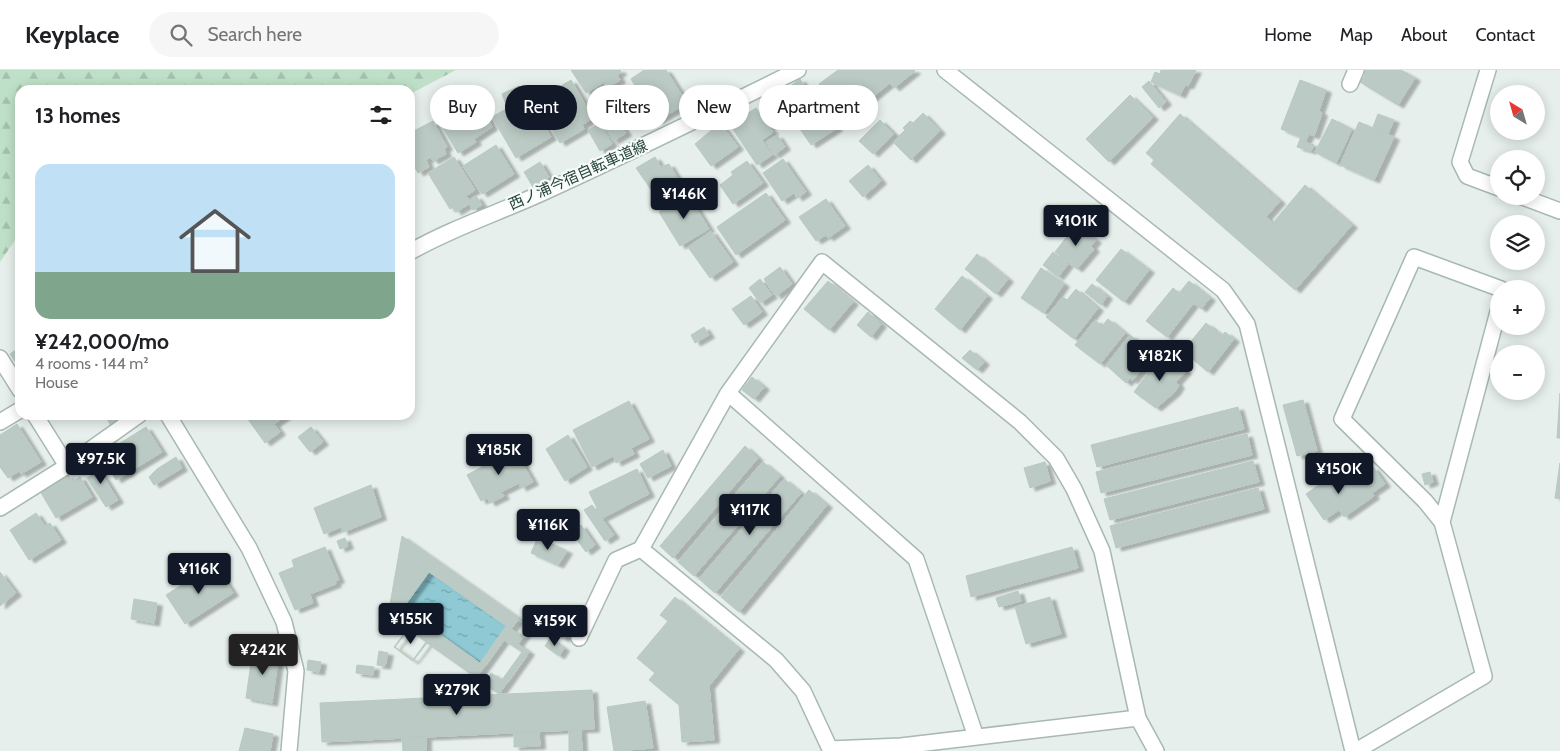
<!DOCTYPE html>
<html lang="en">
<head>
<meta charset="utf-8">
<style>
	body { margin:0; font-family:Cabin,"Noto Sans JP",sans-serif; background:#f6f6f6; color:#202124; height:100vh; display:flex; flex-direction:column; font-size:19px; white-space:nowrap }
	* { box-sizing:border-box; margin:0 }
	p { font-size:16px; color:#757577 }
	.icon { flex:none; width:28px; height:28px; fill:none; stroke:currentColor; stroke-width:2; stroke-linecap:round; stroke-linejoin:round }
	.map { position:relative; flex:1; overflow:hidden }
	.panel { position:absolute; left:15px; top:15px; width:400px; height:335px; display:flex; flex-direction:column; background:#fff; border-radius:15px; box-shadow:0 2px 12px #0003 }
	.panel>* { flex:none }
	.guide { position:absolute; left:430px; top:15px; width:475px; height:45px; display:flex; gap:10px }
	.needle { width:32px; rotate:323deg }
	.tools { position:absolute; left:1490px; top:15px; display:grid; gap:10px }
	.tools a { display:grid; place-items:center; width:55px; height:55px; border-radius:50%; background:#fff; box-shadow:0 2px 12px #0003; font-size:25px }
	.price { position:absolute; translate:-50% -42px; padding:0 11px; border-radius:5px; background:#111827; color:#fff; font-size:16px; line-height:32px; filter:drop-shadow(0 1px 2px #0008) }
	.price::after { content:''; position:absolute; left:50%; top:30px; width:15px; height:11px; margin-left:-8px; background:inherit; clip-path:polygon(0 0,100% 0,50% 100%) }
	.price.selected { background:#222; color:#fff }
	ul { padding:0; list-style:none }
	li { display:grid; align-content:center; gap:10px; height:265px; padding:0 20px }
	li span { display:grid; place-items:center; height:155px; border-radius:15px; color:#555 }
	li>.icon { margin-inline-start:auto }
	span .icon { width:90px; height:90px; fill:#fffc; stroke-width:1 }
	li b { font-size:21px }
	h2 { display:flex; justify-content:space-between; align-items:center; height:60px; padding:0 20px; font-size:21px }
	.chip { padding:0 18px; border-radius:22px; background:#fff; box-shadow:0 2px 12px #0003; font-size:18px; line-height:45px }
	.chip.selected { background:#111827; color:#fff }
	header { display:flex; align-items:center; gap:30px; box-sizing:border-box; height:70px; padding:0 25px; background:#fff; border-bottom:1px solid #e0e0e0 }
	header strong { font-size:24px }
	nav { display:flex; gap:28px; margin-inline-start:auto; font-size:18px }
	.search { width:350px; height:45px; background:#f6f6f6; display:flex; align-items:center; gap:12px; box-sizing:border-box; padding:0 18px; border-radius:28px; color:#757577; font-size:19px }
	.map>svg:first-child { display:block }
	.forest { fill:url(#forest-firs) }
	.water { fill:url(#water-ripples) }
	.building { fill:#bbcac4; stroke:#b8c9c2; fill-rule:evenodd; filter:url(#shadow) }
	.lines { fill:none; stroke-linecap:round; stroke-linejoin:round }
	.minor-casing { stroke:#a8b8b2; stroke-width:18 }
	.minor { stroke:#fff; stroke-width:15 }
	.labels { text-anchor:middle; stroke-width:4.5; stroke-linejoin:round; paint-order:stroke }
	.street-label { font-size:15px; fill:#24423a; stroke:#f7fbf9 }
</style>
</head>
<body>
<header>
<strong>Keyplace</strong>
<div class="search"><svg class="icon" aria-label="search" viewBox="0 0 24 24"><circle cx="10" cy="10" r="6"/><path d="M15 15l6 6"/></svg>Search here</div>
<nav><a>Home</a><a>Map</a><a>About</a><a>Contact</a></nav>
</header>
<div class="map">
<svg width="1560" height="681" viewBox="0 0 1560 681">
	<defs>
		<pattern id="forest-firs" width="22" height="20" patternUnits="userSpaceOnUse" patternTransform="scale(1.25)"><rect width="22" height="20" fill="#bfe0c8"/><path d="M5 1l3.5 6h-7zM16 11l3.5 6h-7z" fill="#a4c1ad"/></pattern>
		<pattern id="water-ripples" width="26" height="14" patternUnits="userSpaceOnUse" patternTransform="scale(1.25)"><rect width="26" height="14" fill="#8ec9d4"/><path d="M2 4q2-2 4 0t4 0M15 11q2-2 4 0t4 0" fill="none" stroke="#74a5ad"/></pattern>
		<filter id="shadow"><feDropShadow dx="5.5" dy="3" stdDeviation="1" flood-color="#0004"/></filter>
	</defs>
	<rect width="100%" height="100%" fill="#e6efeb"/>
	<!-- forest -->
	<path class="forest" d="M 0,0 L 456,0 L 410,24 L 410,20 L 20,20 L 20,163 L 0,192 Z"/>
	<!-- water -->
	<path class="water" d="M 429,502 L 506,556 L 480,593 L 403,538 Z"/>
	<!-- building -->
	<path class="building" d="M 571,0 L 620,0 L 621,2 L 617,5 L 620,10 L 607,18 L 604,12 L 586,23 Z
		M 644,0 L 666,0 L 687,33 L 657,51 L 631,9 Z
		M 838,0 L 914,0 L 915,1 L 894,18 L 890,13 L 855,41 L 851,37 L 842,44 L 819,14 Z
		M 1161,0 L 1196,0 L 1188,16 L 1185,15 L 1180,25 L 1151,12 L 1155,2 L 1160,4 Z
		M 1360,0 L 1401,0 L 1415,8 L 1398,35 L 1360,12 L 1365,5 L 1359,2 Z
		M 800,9 L 807,20 L 793,29 L 786,19 Z
		M 571,10 L 593,48 L 582,55 L 584,59 L 560,73 L 535,31 Z
		M 1300,10 L 1326,20 L 1319,41 L 1322,43 L 1314,66 L 1309,64 L 1305,72 L 1314,75 L 1311,81 L 1297,77 L 1301,67 L 1281,59 Z
		M 1149,11 L 1166,32 L 1159,38 L 1142,17 Z
		M 519,16 L 523,24 L 505,32 L 502,24 Z
		M 812,19 L 837,58 L 811,75 L 787,40 L 801,31 L 799,27 Z
		M 1130,25 L 1153,47 L 1109,92 L 1086,69 Z
		M 527,27 L 551,67 L 516,88 L 492,47 Z
		M 607,31 L 626,63 L 613,71 L 594,38 Z
		M 469,37 L 477,50 L 486,44 L 492,57 L 474,69 L 476,72 L 458,83 L 441,55 Z
		M 756,38 L 773,62 L 762,70 L 772,85 L 757,95 L 730,55 Z
		M 923,43 L 940,61 L 911,90 L 893,72 L 905,60 L 903,58 L 910,51 L 913,53 Z
		M 1180,44 L 1280,131 L 1266,147 L 1273,153 L 1305,115 L 1352,155 L 1295,220 L 1151,94 L 1154,90 L 1146,83 Z
		M 1378,44 L 1394,50 L 1388,64 L 1373,57 Z
		M 1332,49 L 1352,59 L 1336,93 L 1315,82 Z
		M 880,50 L 894,64 L 873,84 L 859,71 Z
		M 433,51 L 447,77 L 444,79 L 446,84 L 433,91 L 431,87 L 426,90 L 429,97 L 418,103 L 410,88 L 410,63 Z
		M 1359,52 L 1394,67 L 1374,110 L 1340,95 Z
		M 600,53 L 612,74 L 600,81 L 588,60 Z
		M 720,53 L 738,77 L 711,96 L 695,74 Z
		M 777,65 L 785,77 L 774,85 L 766,72 Z
		M 496,75 L 514,104 L 482,124 L 463,96 Z
		M 454,87 L 475,120 L 466,126 L 469,130 L 476,126 L 482,135 L 473,140 L 469,134 L 456,142 L 453,137 L 450,139 L 428,103 Z
		M 655,87 L 661,97 L 669,94 L 682,116 L 659,131 L 636,98 Z
		M 783,89 L 806,122 L 797,128 L 794,123 L 782,131 L 763,103 Z
		M 747,91 L 763,113 L 733,134 L 720,115 L 733,105 L 731,102 Z
		M 540,92 L 549,107 L 533,117 L 524,102 Z
		M 868,95 L 881,111 L 863,127 L 849,111 Z
		M 766,123 L 785,150 L 736,185 L 717,157 Z
		M 689,126 L 709,159 L 680,176 L 659,142 L 679,129 L 680,131 Z
		M 826,129 L 845,156 L 828,168 L 826,165 L 816,171 L 799,147 Z
		M 1076,155 L 1096,170 L 1091,176 L 1094,179 L 1077,199 L 1055,182 Z
		M 711,161 L 733,192 L 710,208 L 688,177 Z
		M 1121,179 L 1149,200 L 1124,232 L 1096,210 Z
		M 1053,182 L 1068,194 L 1058,207 L 1043,195 Z
		M 977,184 L 1008,209 L 996,224 L 965,199 Z
		M 780,197 L 792,214 L 776,226 L 764,209 Z
		M 1041,198 L 1064,214 L 1044,243 L 1021,228 Z
		M 962,206 L 987,226 L 960,260 L 935,239 Z
		M 760,209 L 772,225 L 760,233 L 749,218 Z
		M 828,211 L 853,232 L 829,260 L 804,239 Z
		M 1189,211 L 1210,228 L 1201,239 L 1180,222 Z
		M 1092,214 L 1107,226 L 1101,235 L 1085,222 Z
		M 1173,218 L 1193,234 L 1167,267 L 1146,251 Z
		M 1076,219 L 1098,238 L 1074,269 L 1046,247 L 1063,227 L 1067,230 Z
		M 751,226 L 762,242 L 744,255 L 732,239 Z
		M 868,242 L 881,254 L 871,267 L 857,255 Z
		M 1108,249 L 1125,263 L 1100,294 L 1075,275 L 1095,250 L 1102,256 Z
		M 1206,253 L 1222,266 L 1225,262 L 1234,269 L 1208,302 L 1183,281 Z
		M 704,257 L 709,265 L 695,273 L 691,265 Z
		M 1130,265 L 1154,284 L 1132,311 L 1131,308 L 1126,313 L 1106,295 Z
		M 20,277 L 20,296 L 19,297 L 10,284 Z
		M 970,280 L 984,292 L 977,300 L 962,288 Z
		M 1163,283 L 1186,301 L 1176,312 L 1179,315 L 1175,322 L 1156,338 L 1134,322 Z
		M 752,307 L 764,317 L 754,329 L 742,320 Z
		M 1560,323 L 1560,368 L 1557,368 Z
		M 1303,330 L 1317,381 L 1297,386 L 1283,335 Z
		M 629,331 L 649,369 L 631,378 L 634,384 L 616,393 L 613,386 L 592,397 L 573,360 Z
		M 1238,337 L 1244,359 L 1097,397 L 1091,375 Z
		M 105,345 L 112,345 L 117,353 L 111,356 Z
		M 245,345 L 287,345 L 274,354 L 280,362 L 265,373 Z
		M 17,354 L 41,392 L 21,404 L 19,401 L 8,408 L 0,397 L 0,365 Z
		M 146,357 L 162,382 L 116,410 L 101,385 Z
		M 311,357 L 323,372 L 310,382 L 298,367 Z
		M 1247,364 L 1252,385 L 1101,423 L 1096,402 Z
		M 568,365 L 587,397 L 565,411 L 546,379 Z
		M 745,376 L 758,388 L 673,488 L 660,476 Z
		M 510,378 L 517,390 L 520,389 L 533,412 L 521,418 L 519,413 L 501,422 L 504,426 L 490,433 L 487,428 L 481,431 L 467,405 L 482,397 L 480,393 Z
		M 663,380 L 671,396 L 648,408 L 640,394 Z
		M 176,387 L 182,398 L 154,415 L 149,407 L 157,399 Z
		M 93,390 L 118,430 L 106,437 L 87,408 L 91,406 L 85,396 Z
		M 1253,391 L 1259,412 L 1110,450 L 1104,429 Z
		M 763,392 L 780,406 L 694,506 L 678,492 Z
		M 1045,392 L 1050,411 L 1030,418 L 1024,398 Z
		M 1560,393 L 1560,429 L 1555,428 Z
		M 1373,397 L 1385,414 L 1372,423 L 1360,406 Z
		M 637,399 L 649,424 L 602,448 L 589,422 Z
		M 1340,400 L 1348,412 L 1359,405 L 1374,426 L 1344,447 L 1339,440 L 1324,450 L 1306,424 Z
		M 1430,402 L 1433,412 L 1425,415 L 1422,404 Z
		M 68,405 L 72,411 L 80,407 L 92,427 L 56,448 L 40,421 Z
		M 784,409 L 801,423 L 715,523 L 699,509 Z
		M 371,415 L 381,447 L 343,462 L 341,457 L 324,464 L 314,438 Z
		M 1258,418 L 1264,439 L 1116,478 L 1110,456 Z
		M 809,420 L 827,435 L 739,542 L 721,527 Z
		M 592,435 L 614,465 L 605,471 L 584,440 Z
		M 563,442 L 574,456 L 567,461 L 556,447 Z
		M 36,443 L 45,456 L 50,453 L 61,470 L 29,490 L 10,460 Z
		M 538,453 L 550,459 L 548,464 L 536,459 Z
		M 581,455 L 595,475 L 586,482 L 571,462 Z
		M 402,466 L 530,556 L 518,574 L 529,582 L 499,624 L 427,573 L 413,591 L 394,577 L 407,560 L 388,546 ZM 429,502 L 506,556 L 480,593 L 403,538 Z
		M 538,467 L 567,481 L 558,495 L 531,483 Z
		M 345,468 L 348,476 L 340,479 L 337,471 Z
		M 325,477 L 339,510 L 335,511 L 336,514 L 310,524 L 313,533 L 295,540 L 279,503 L 294,497 L 292,490 Z
		M 1072,477 L 1078,498 L 971,527 L 966,506 Z
		M 208,498 L 214,508 L 220,503 L 233,523 L 185,554 L 166,525 Z
		M 0,502 L 16,523 L 0,536 Z
		M 1018,521 L 1021,531 L 999,537 L 996,528 Z
		M 675,527 L 739,579 L 709,616 L 714,670 L 682,672 L 679,635 L 649,610 L 655,603 L 637,588 L 668,551 L 660,545 Z
		M 1050,527 L 1061,564 L 1026,574 L 1015,537 Z
		M 134,529 L 157,533 L 154,553 L 131,549 Z
		M 554,543 L 573,555 L 564,569 L 545,557 Z
		M 518,550 L 528,557 L 521,566 L 511,559 Z
		M 409,559 L 426,572 L 413,590 L 395,577 Z
		M 550,568 L 564,578 L 559,586 L 545,576 Z
		M 504,570 L 522,582 L 502,610 L 491,603 L 487,609 L 479,604 Z
		M 253,579 L 279,583 L 272,633 L 246,628 Z
		M 379,581 L 388,583 L 385,596 L 377,595 Z
		M 308,590 L 321,592 L 319,602 L 307,600 Z
		M 357,595 L 374,597 L 373,605 L 356,603 Z
		M 592,620 L 594,659 L 322,672 L 320,633 Z
		M 645,631 L 653,678 L 614,681 L 607,637 Z
		M 245,658 L 273,664 L 270,681 L 239,681 Z
		M 569,660 L 581,660 L 582,681 L 569,681 Z
		M 539,662 L 540,676 L 514,677 L 514,663 Z
		M 426,667 L 426,681 L 403,681 L 402,668 Z"/>
	<g class="lines">
		<!-- minor casing -->
		<g class="minor-casing">
			<path id="minor" d="M 945,0 L 1223,220 L 1247,254 L 1353,681
				M 1488,0 L 1460,92 L 1467,106 L 1499,118
				M 1350,14 L 1356,0
				M 1520,126 L 1560,141
				M 410,182 C 452,158 498,143 542,123 C 628,84 713,42 798,0
				M 0,288 L 20,320
				M 728,323 L 916,489 L 976,667
				M 35,345 L 67,396
				M 168,345 L 249,478 L 284,552 L 296,601 L 289,681
				M 0,352 L 20,340
				M 0,438 L 67,396 L 139,345
				M 1442,452 L 1499,238
				M 641,479 L 776,590 L 803,621 L 830,679 L 901,676 L 1138,648
				M 579,568 L 616,490 L 641,479 L 728,323 L 822,192 L 1020,352 L 1056,388 L 1074,419 L 1102,481 L 1138,648 L 1156,681
				M 1356,681 L 1484,606 L 1442,452 L 1425,431 L 1342,349 L 1414,187 L 1501,219"/>
		</g>
		<!-- minor -->
		<use href="#minor" class="minor"/>
	</g>
	<g class="labels">
		<!-- street labels -->
		<g class="street-label">
			<text transform="translate(578 105) rotate(-24)" y="5">西ノ浦今宿自転車道線</text>
		</g>
	</g>
</svg>
<div class="tools">
<a><svg class="needle" viewBox="-14 -14 28 28"><path d="M0-13l5 13h-10z" fill="#e53935"/><path d="M0 13l5-13h-10z" fill="#757577"/></svg></a>
<a><svg class="icon" aria-label="locate" viewBox="0 0 24 24"><circle cx="12" cy="12" r="6"/><path d="M12 2v4M12 18v4M2 12h4M18 12h4"/></svg></a>
<a><svg class="icon" aria-label="layers" viewBox="0 0 24 24"><path d="M12 4l9 5-9 5-9-5zM3 14l9 5 9-5"/></svg></a>
<a>+</a>
<a>−</a>
</div>
<b class="price" style="left:684px;top:150px">¥146K</b>
<b class="price" style="left:1076px;top:177px">¥101K</b>
<b class="price" style="left:1160px;top:312px">¥182K</b>
<b class="price" style="left:499px;top:406px">¥185K</b>
<b class="price" style="left:101px;top:415px">¥97.5K</b>
<b class="price" style="left:1339px;top:425px">¥150K</b>
<b class="price" style="left:750px;top:466px">¥117K</b>
<b class="price" style="left:548px;top:481px">¥116K</b>
<b class="price" style="left:199px;top:525px">¥116K</b>
<b class="price" style="left:411px;top:575px">¥155K</b>
<b class="price" style="left:555px;top:577px">¥159K</b>
<b class="price selected" style="left:263px;top:606px">¥242K</b>
<b class="price" style="left:457px;top:646px">¥279K</b>
<div class="guide">
<a class="chip">Buy</a>
<a class="chip selected">Rent</a>
<a class="chip">Filters</a>
<a class="chip">New</a>
<a class="chip">Apartment</a>
</div>
<section class="panel">
<h2>13 homes<svg class="icon" aria-label="filters" viewBox="0 0 24 24"><path d="M4 7h16M4 17h16"/><circle cx="9" cy="7" r="2"/><circle cx="15" cy="17" r="2"/></svg></h2>
<ul>
<li><span style="background:linear-gradient(#bfe0f5 70%,#7fa58c 0)"><svg class="icon" aria-label="home" viewBox="0 0 24 24"><path d="M3 11l9-7 9 7M6 9v11h12V9"/></svg></span><div><b>¥242,000/mo</b><p>4 rooms · 144 m²</p><p>House</p></div></li>
</ul>
</section>
</div>
</body>
</html>
